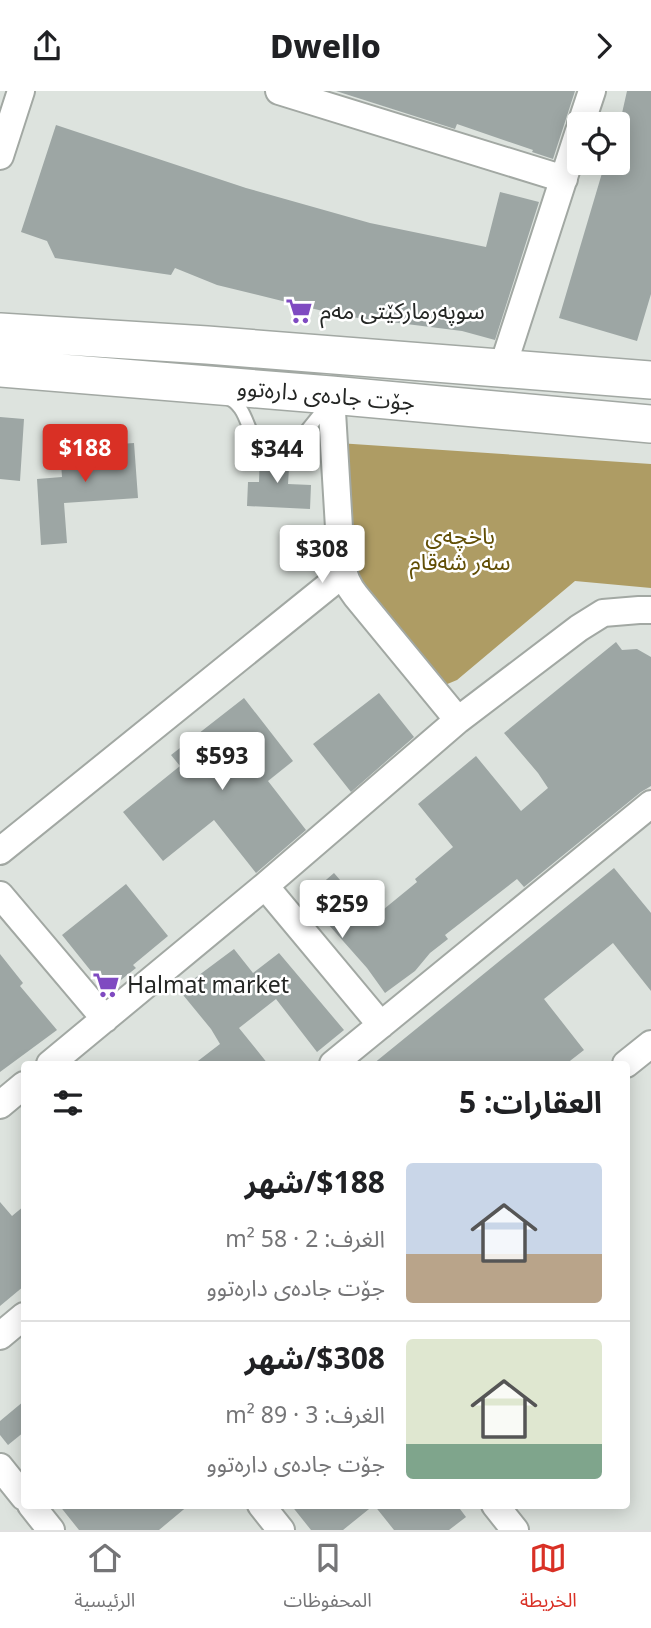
<!DOCTYPE html>
<html lang="ar">
<head>
<meta charset="utf-8">
<style>
	body { margin:0; font-family:"Noto Sans","Noto Sans Arabic",sans-serif; background:#f6f6f6; color:#202124; direction:rtl; height:100vh; display:flex; flex-direction:column; font-size:26px; white-space:nowrap }
	* { box-sizing:border-box; margin:0 }
	p { font-size:23px; color:#757577 }
	.icon { flex:none; width:38px; height:38px; fill:none; stroke:currentColor; stroke-width:2; stroke-linecap:round; stroke-linejoin:round }
	.map { position:relative; flex:1; overflow:hidden; direction:ltr }
	.details { position:absolute; left:21px; top:970px; width:609px; height:448px; display:flex; flex-direction:column; background:#fff; border-radius:7px; box-shadow:0 4px 18px #0003; direction:rtl }
	.details>* { flex:none }
	.controls { position:absolute; left:567px; top:21px; display:grid; gap:14px }
	.controls a { display:grid; place-items:center; width:63px; height:63px; border-radius:7px; background:#fff; box-shadow:0 4px 18px #0003; font-size:35px }
	.price { position:absolute; translate:-50% -60px; padding:0 16px; border-radius:7px; background:#fff; color:#222; font-size:23px; line-height:46px; filter:drop-shadow(0 2px 4px #0008) }
	.price::after { content:''; position:absolute; left:50%; top:42px; width:21px; height:16px; margin-left:-10px; background:inherit; clip-path:polygon(0 0,100% 0,50% 100%) }
	.price.on { background:#d93025; color:#fff }
	ul { padding:0; list-style:none }
	li { display:flex; align-items:center; gap:21px; height:175px; padding:0 28px }
	li+li { border-top:2px solid #e0e0e0 }
	li span { display:grid; place-items:center; flex:none; width:196px; height:140px; border-radius:7px; color:#555 }
	li>.icon { margin-inline-start:auto }
	span .icon { width:84px; height:84px; fill:#fffc; stroke-width:1 }
	li b { font-size:30px }
	h2 { display:flex; justify-content:space-between; align-items:center; height:84px; padding:0 28px; font-size:30px }
	header { display:flex; justify-content:space-between; align-items:center; height:91px; padding:0 28px; background:#fff; font-size:32px; font-weight:800 }
	.tabs { display:flex; justify-content:space-around; align-items:center; height:98px; border-top:2px solid #e0e0e0; background:#fff; font-size:19px; color:#757577 }
	.tabs a { display:grid; justify-items:center; gap:4px }
	.tabs .on { color:#d93025 }
	.map>svg:first-child { display:block }
	.forest { fill:#ae9c64 }
	.building { fill:#9da6a4 }
	.lines { fill:none; stroke-linecap:round; stroke-linejoin:round }
	.service-casing { stroke:#a2a8a3; stroke-width:16 }
	.minor-casing { stroke:#a2a8a3; stroke-width:30 }
	.secondary-casing { stroke:#a2a8a3; stroke-width:40 }
	.service { stroke:#fff; stroke-width:12 }
	.minor { stroke:#fff; stroke-width:26 }
	.secondary { stroke:#fff; stroke-width:37 }
	.labels { text-anchor:middle; stroke-width:5; stroke-linejoin:round; paint-order:stroke }
	.poi-label { font-size:23px; fill:#242624; stroke:#fff; text-anchor:start }
	.street-label { font-size:23px; fill:#242624; stroke:#fff }
	.park-label { font-size:23px; fill:#624f06; stroke:#fff }
</style>
</head>
<body>
<header><svg class="icon" aria-label="forward" viewBox="0 0 24 24"><path d="M9 5l7 7-7 7"/></svg>Dwello<svg class="icon" aria-label="share" viewBox="0 0 24 24"><path d="M12 15V3M7 8l5-5 5 5M5 13v7h14v-7"/></svg></header>
<div class="map">
<svg width="651" height="1439" viewBox="0 0 651 1439">
	<rect width="100%" height="100%" fill="#dde3de"/>
	<!-- forest -->
	<path class="forest" d="M 338,352 L 651,373 L 651,497 L 575,490 L 457,589 L 445,594 L 360,495 L 342,388 Z"/>
	<!-- building -->
	<path class="building" d="M 336,0 L 575,0 L 553,68 L 532,61 L 533,59 L 457,33 L 455,38 Z
		M 627,0 L 651,0 L 651,203 L 637,250 L 559,227 L 605,72 L 618,72 L 618,40 Z
		M 56,34 L 246,97 L 370,132 L 486,156 L 500,101 L 539,111 L 495,249 L 462,240 L 343,225 L 217,194 L 175,177 L 171,184 L 55,167 L 47,150 L 21,141 Z
		M 0,326 L 24,328 L 20,390 L 0,388 Z
		M 134,352 L 138,407 L 64,412 L 67,452 L 41,454 L 37,388 L 62,386 L 60,357 Z
		M 290,360 L 288,393 L 311,394 L 310,418 L 247,415 L 248,391 L 259,391 L 260,361 Z
		M 616,551 L 622,559 L 637,558 L 651,566 L 651,695 L 641,701 L 524,796 L 517,788 L 445,844 L 448,848 L 430,862 L 415,880 L 385,902 L 367,877 L 305,807 L 334,782 L 373,827 L 417,791 L 415,788 L 453,756 L 418,713 L 476,665 L 521,720 L 548,697 L 538,682 L 504,642 Z
		M 379,602 L 414,646 L 351,701 L 313,653 Z
		M 244,607 L 293,670 L 268,690 L 306,739 L 256,782 L 214,729 L 163,770 L 123,721 L 180,675 L 171,664 Z
		M 614,777 L 651,822 L 651,900 L 613,852 L 544,908 L 584,959 L 566,973 L 373,973 Z
		M 126,793 L 168,845 L 133,874 L 136,877 L 107,900 L 62,844 Z
		M 234,858 L 253,882 L 279,862 L 344,939 L 317,961 L 276,908 L 239,937 L 268,973 L 194,973 L 220,953 L 211,938 L 179,899 Z
		M 0,863 L 23,892 L 20,895 L 57,939 L 0,981 Z
		M 0,1111 L 12,1125 L 24,1115 L 24,1195 L 0,1215 Z
		M 24,1310 L 24,1341 L 8,1354 L 0,1344 L 0,1330 Z
		M 59,1414 L 189,1414 L 159,1439 L 79,1439 Z
		M 291,1414 L 457,1414 L 466,1426 L 449,1439 L 394,1439 L 374,1414 L 343,1439 L 311,1439 Z"/>
	<g class="lines">
		<!-- service casing -->
		<g class="service-casing">
			<path id="service" d="M 226,306 C 249,316 245,340 259,352 L 294,351 L 299,349 L 320,323 L 332,317"/>
		</g>
		<!-- minor casing -->
		<g class="minor-casing">
			<path id="minor" d="M 279,0 L 564,88
				M 581,33 L 592,0
				M 0,65 L 21,0
				M 502,278 L 579,40
				M 331,304 L 341,470 C 343,484 347,494 356,505 L 458,629
				M 0,760 L 343,483
				M 265,795 L 381,934
				M 0,804 L 105,928
				M 50,973 L 265,795 L 458,629 L 579,537 L 603,522 L 639,519 L 651,519
				M 333,973 L 651,713
				M 626,973 L 651,953
				M 0,1014 L 24,994
				M 0,1245 L 24,1225
				M 0,1376 L 24,1406
				M 31,1414 L 51,1439
				M 261,1414 L 281,1439
				M 495,1414 L 515,1439"/>
		</g>
		<!-- secondary casing -->
		<g class="secondary-casing">
			<path id="secondary" d="M 0,241 L 207,254 L 651,289
				M 0,277 L 331,304 L 651,333"/>
		</g>
		<!-- service -->
		<use href="#service" class="service"/>
		<!-- minor -->
		<use href="#minor" class="minor"/>
		<!-- secondary -->
		<use href="#secondary" class="secondary"/>
	</g>
	<!-- icons -->
	<defs>
		<g id="supermarket-bare" transform="scale(2.1)"><path d="M-6-5.5h2.5l.6 2H6L4.5 2H-2.5L-4.4-4H-6ZM-1.5 3.2a1.3 1.3 0 1 0 .1 0ZM3 3.2a1.3 1.3 0 1 0 .1 0Z" fill="#7f4ac1" stroke="#fff" stroke-width="2.5" paint-order="stroke"/></g>
	</defs>
	<g fill-rule="evenodd">
		<use href="#supermarket-bare" x="299" y="220"/>
		<use href="#supermarket-bare" x="106" y="894"/>
	</g>
	<g class="labels">
		<!-- poi labels -->
		<g class="poi-label">
			<text x="320" y="228">سوپەرمارکێتی مەم</text>
			<text x="127" y="902">Halmat market</text>
		</g>
		<!-- street labels -->
		<g class="street-label">
			<text transform="translate(326 304) rotate(5)" y="8">جۆت جادەی دارەتوو</text>
		</g>
		<!-- park labels -->
		<g class="park-label">
			<text x="460" y="453">باخچەی<tspan x="460" dy="26">سەر شەقام</tspan></text>
		</g>
	</g>
</svg>
<div class="controls">
<a><svg class="icon" aria-label="locate" viewBox="0 0 24 24"><circle cx="12" cy="12" r="6"/><path d="M12 2v4M12 18v4M2 12h4M18 12h4"/></svg></a>
</div>
<b class="price on" style="left:85px;top:393px">$188</b>
<b class="price" style="left:277px;top:394px">$344</b>
<b class="price" style="left:322px;top:494px">$308</b>
<b class="price" style="left:222px;top:701px">$593</b>
<b class="price" style="left:342px;top:849px">$259</b>
<section class="details">
<h2>العقارات: 5<svg class="icon" aria-label="filters" viewBox="0 0 24 24"><path d="M4 7h16M4 17h16"/><circle cx="9" cy="7" r="2"/><circle cx="15" cy="17" r="2"/></svg></h2>
<ul>
<li><span style="background:linear-gradient(#c9d6e8 65%,#b9a48a 0)"><svg class="icon" aria-label="home" viewBox="0 0 24 24"><path d="M3 11l9-7 9 7M6 9v11h12V9"/></svg></span><div><b>$188/شهر</b><p>الغرف: 2 · 58 m²</p><p>جۆت جادەی دارەتوو</p></div></li>
<li><span style="background:linear-gradient(#dfe7d0 75%,#7fa58c 0)"><svg class="icon" aria-label="home" viewBox="0 0 24 24"><path d="M3 11l9-7 9 7M6 9v11h12V9"/></svg></span><div><b>$308/شهر</b><p>الغرف: 3 · 89 m²</p><p>جۆت جادەی دارەتوو</p></div></li>
</ul>
</section>
</div>
<nav class="tabs">
<a class="on"><svg class="icon" aria-label="map" viewBox="0 0 24 24"><path d="M3 6l6-2 6 2 6-2v14l-6 2-6-2-6 2zM9 4v14M15 6v14"/></svg>الخريطة</a>
<a><svg class="icon" aria-label="saved" viewBox="0 0 24 24"><path d="M7 4h10v16l-5-4-5 4z"/></svg>المحفوظات</a>
<a><svg class="icon" aria-label="home" viewBox="0 0 24 24"><path d="M3 11l9-7 9 7M6 9v11h12V9"/></svg>الرئيسية</a>
</nav>
</body>
</html>
